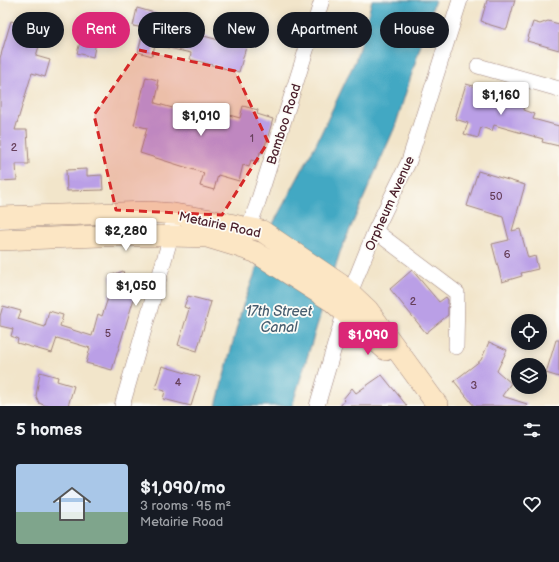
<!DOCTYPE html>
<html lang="en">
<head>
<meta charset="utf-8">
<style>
	body { margin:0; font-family:"Balsamiq Sans",sans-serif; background:#20242c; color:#f1f3f6; height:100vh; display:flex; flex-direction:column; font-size:15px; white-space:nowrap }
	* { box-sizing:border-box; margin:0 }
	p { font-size:13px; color:#9ea1a6 }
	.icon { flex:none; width:22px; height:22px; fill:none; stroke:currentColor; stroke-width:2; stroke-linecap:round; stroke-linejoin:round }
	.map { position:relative; height:406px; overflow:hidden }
	.sheet { display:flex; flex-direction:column; background:#171b24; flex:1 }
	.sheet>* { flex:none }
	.top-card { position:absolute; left:12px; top:12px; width:535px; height:36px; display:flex; gap:8px }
	.tools { position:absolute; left:511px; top:314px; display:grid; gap:8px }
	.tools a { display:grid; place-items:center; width:36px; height:36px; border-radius:50%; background:#171b24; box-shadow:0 2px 10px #0003; font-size:20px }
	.price { position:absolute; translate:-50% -34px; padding:0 9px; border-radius:4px; background:#fff; color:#222; font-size:13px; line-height:26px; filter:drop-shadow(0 1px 2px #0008) }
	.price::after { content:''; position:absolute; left:50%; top:24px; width:12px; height:9px; margin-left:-6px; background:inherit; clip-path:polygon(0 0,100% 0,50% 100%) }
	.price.selected { background:#db2777; color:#fff }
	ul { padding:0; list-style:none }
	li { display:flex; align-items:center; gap:12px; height:100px; padding:0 16px }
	li span { display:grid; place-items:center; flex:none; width:112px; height:80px; border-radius:4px; color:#555 }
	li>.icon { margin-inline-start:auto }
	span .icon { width:48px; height:48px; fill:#fffc; stroke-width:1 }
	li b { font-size:17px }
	h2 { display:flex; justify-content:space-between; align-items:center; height:48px; padding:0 16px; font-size:17px }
	.chip { padding:0 14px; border-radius:18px; background:#171b24; box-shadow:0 2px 10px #0003; font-size:14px; line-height:36px }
	.chip.selected { background:#db2777; color:#fff }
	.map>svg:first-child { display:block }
	.water { fill:#43a8c3; stroke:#466477 }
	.building { fill:#ba9fe6 }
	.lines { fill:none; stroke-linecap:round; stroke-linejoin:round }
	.minor-casing { stroke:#9e827a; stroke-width:16 }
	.secondary-casing { stroke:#9e827a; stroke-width:22 }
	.minor { stroke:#fff; stroke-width:15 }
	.secondary { stroke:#fce6c4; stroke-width:21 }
	.marked { fill:#d62828; fill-opacity:0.2; stroke:#d62828; stroke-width:3; stroke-dasharray:8 5; stroke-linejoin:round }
	.labels { text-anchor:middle; stroke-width:3.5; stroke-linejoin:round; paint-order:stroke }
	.number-label { font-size:11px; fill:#663f5a }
	.street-label { font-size:13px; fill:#4a1f2b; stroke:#fdfcf7 }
	.water-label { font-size:14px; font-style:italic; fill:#475d6f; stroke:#fdfcf7 }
</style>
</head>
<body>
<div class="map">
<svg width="559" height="406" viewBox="0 0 559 406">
	<rect width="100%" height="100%" fill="#fdfcf7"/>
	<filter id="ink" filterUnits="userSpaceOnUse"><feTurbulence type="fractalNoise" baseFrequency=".025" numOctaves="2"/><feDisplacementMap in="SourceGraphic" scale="8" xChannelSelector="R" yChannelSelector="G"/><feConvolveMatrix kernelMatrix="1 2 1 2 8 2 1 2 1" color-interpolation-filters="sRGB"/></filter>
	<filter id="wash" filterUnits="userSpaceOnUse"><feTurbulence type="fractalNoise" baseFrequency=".012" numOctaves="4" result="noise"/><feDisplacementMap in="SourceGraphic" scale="16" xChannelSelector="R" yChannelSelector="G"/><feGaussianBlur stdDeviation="0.9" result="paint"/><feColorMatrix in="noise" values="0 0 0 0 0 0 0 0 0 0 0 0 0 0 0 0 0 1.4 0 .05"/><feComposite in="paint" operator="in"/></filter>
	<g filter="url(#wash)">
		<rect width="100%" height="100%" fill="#f2e5ca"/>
		<!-- water -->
		<path class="water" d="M 372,0 L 435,0 L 395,127 L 340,252 L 292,406 L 216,406 L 242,308 L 274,222 L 316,144 L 356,59 Z"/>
		<g id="blocks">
			<!-- building -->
			<path class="building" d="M 487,0 L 515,0 L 507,29 L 504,29 L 484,23 L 484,22 L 481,21 Z
				M 137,8 L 162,15 L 159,30 L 195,38 L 196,34 L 246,47 L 239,72 L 190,59 L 191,53 L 155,45 L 152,56 L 138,52 L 144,28 L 133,26 Z
				M 11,21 L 44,30 L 36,56 L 50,60 L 45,77 L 32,73 L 15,130 L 27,130 L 29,164 L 16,164 L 17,180 L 0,181 L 0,58 Z
				M 548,21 L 559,24 L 559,50 L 527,41 L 533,22 L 540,24 Z
				M 81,39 L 96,42 L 93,57 L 77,53 Z
				M 146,77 L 158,80 L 157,85 L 159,85 L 155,103 L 190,113 L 193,105 L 240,118 L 243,106 L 258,110 L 257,114 L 273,119 L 263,153 L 260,152 L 258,162 L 251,160 L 249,167 L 243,165 L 239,181 L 218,175 L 214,190 L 200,186 L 204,173 L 140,153 L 147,128 L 134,125 Z
				M 466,84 L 488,90 L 487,94 L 525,105 L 524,110 L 535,114 L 533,119 L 559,126 L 559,146 L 542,142 L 543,139 L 494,125 L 492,131 L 481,127 L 478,138 L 464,134 L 468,123 L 455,119 Z
				M 87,169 L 87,176 L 102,175 L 103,190 L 67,191 L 66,170 Z
				M 478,171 L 525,185 L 512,231 L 520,229 L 528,258 L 535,256 L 538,269 L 521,273 L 522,276 L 502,282 L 492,244 L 509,240 L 503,217 L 467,206 Z
				M 412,270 L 439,302 L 446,297 L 448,300 L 448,315 L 426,333 L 390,289 Z
				M 123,271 L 128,287 L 134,288 L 133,292 L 136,292 L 112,370 L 86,363 L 90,348 L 57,338 L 52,353 L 17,343 L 18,339 L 11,336 L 13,329 L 0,326 L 0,316 L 3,306 L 21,311 L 18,319 L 45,327 L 49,311 L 63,315 L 60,326 L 92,336 L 98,314 L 102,316 L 112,286 L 110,276 Z
				M 188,296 L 211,302 L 197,351 L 178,345 L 189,309 L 184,307 Z
				M 556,340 L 559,340 L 559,377 L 546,373 Z
				M 489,342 L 507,350 L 497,371 L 511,383 L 502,396 L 527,404 L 526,406 L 474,406 L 454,381 L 481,360 Z
				M 162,366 L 200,377 L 191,406 L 163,399 L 165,391 L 155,388 Z
				M 40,372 L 58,377 L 57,381 L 74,386 L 68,406 L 46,406 L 39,403 L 36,396 Z
				M 382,375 L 407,406 L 340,406 L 345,400 L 343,399 L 352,388 L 356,393 Z"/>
		</g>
	</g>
	<g filter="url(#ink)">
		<use href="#blocks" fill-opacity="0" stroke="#9e827a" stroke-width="1"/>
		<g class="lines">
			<!-- minor casing -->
			<g class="minor-casing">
				<path id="minor" d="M 478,66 L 559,89
					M 375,231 L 457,293 L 456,347
					M 245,237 L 257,205 L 322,0
					M 122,406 L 171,236 L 174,214
					M 317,406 L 350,293 L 375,231 L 409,161 L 460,0"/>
			</g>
			<!-- secondary casing -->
			<g class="secondary-casing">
				<path id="secondary" d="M 0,217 L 149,212 L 174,214 L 206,219 L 262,231 L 340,284 L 350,293 L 368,310 L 438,406
					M 0,240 L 99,236 L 171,236 L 207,237 L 240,247 L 255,252 L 333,302 L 386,350"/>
			</g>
			<!-- minor -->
			<use href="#minor" class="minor"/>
			<!-- secondary -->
			<use href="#secondary" class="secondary"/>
		</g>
	</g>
	<!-- marked area -->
	<path class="marked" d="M 139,50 L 235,71 L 268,142 L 222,215 L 116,210 L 94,115 Z"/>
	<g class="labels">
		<!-- number labels -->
		<g class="number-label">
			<text x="252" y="142">1</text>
			<text x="14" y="151">2</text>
			<text x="496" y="200">50</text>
			<text x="507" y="258">6</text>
			<text x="413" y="305">2</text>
			<text x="108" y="337">5</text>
			<text x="178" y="386">4</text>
			<text x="474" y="389">3</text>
		</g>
		<!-- street labels -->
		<g class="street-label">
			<text transform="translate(283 124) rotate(-72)" y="5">Bamboo Road</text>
			<text transform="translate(389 203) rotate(-66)" y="5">Orpheum Avenue</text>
			<text transform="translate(220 224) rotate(12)" y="5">Metairie Road</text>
		</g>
		<!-- water labels -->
		<g class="water-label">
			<text x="279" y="316">17th Street<tspan x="279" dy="16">Canal</tspan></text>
		</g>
	</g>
</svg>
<div class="tools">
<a><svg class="icon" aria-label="locate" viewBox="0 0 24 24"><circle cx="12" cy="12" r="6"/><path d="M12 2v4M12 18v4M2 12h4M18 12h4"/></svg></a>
<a><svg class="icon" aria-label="layers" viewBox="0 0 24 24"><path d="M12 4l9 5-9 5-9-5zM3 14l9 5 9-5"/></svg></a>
</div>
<b class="price" style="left:501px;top:116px">$1,160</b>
<b class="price" style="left:201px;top:137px">$1,010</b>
<b class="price" style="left:126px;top:252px">$2,280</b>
<b class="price" style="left:136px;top:307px">$1,050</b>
<b class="price selected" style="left:368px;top:356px">$1,090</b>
<div class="top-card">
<a class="chip">Buy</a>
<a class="chip selected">Rent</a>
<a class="chip">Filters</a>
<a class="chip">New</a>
<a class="chip">Apartment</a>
<a class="chip">House</a>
</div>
</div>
<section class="sheet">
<h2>5 homes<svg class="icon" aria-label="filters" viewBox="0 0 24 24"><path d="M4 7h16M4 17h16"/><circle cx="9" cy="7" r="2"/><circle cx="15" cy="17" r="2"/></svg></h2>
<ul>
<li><span style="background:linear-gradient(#a9c7e8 60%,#7fa58c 0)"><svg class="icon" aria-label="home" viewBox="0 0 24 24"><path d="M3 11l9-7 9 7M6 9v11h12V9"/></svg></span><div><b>$1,090/mo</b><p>3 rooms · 95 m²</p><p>Metairie Road</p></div><svg class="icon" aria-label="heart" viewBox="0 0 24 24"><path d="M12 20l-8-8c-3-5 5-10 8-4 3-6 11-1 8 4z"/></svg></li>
</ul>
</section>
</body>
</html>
